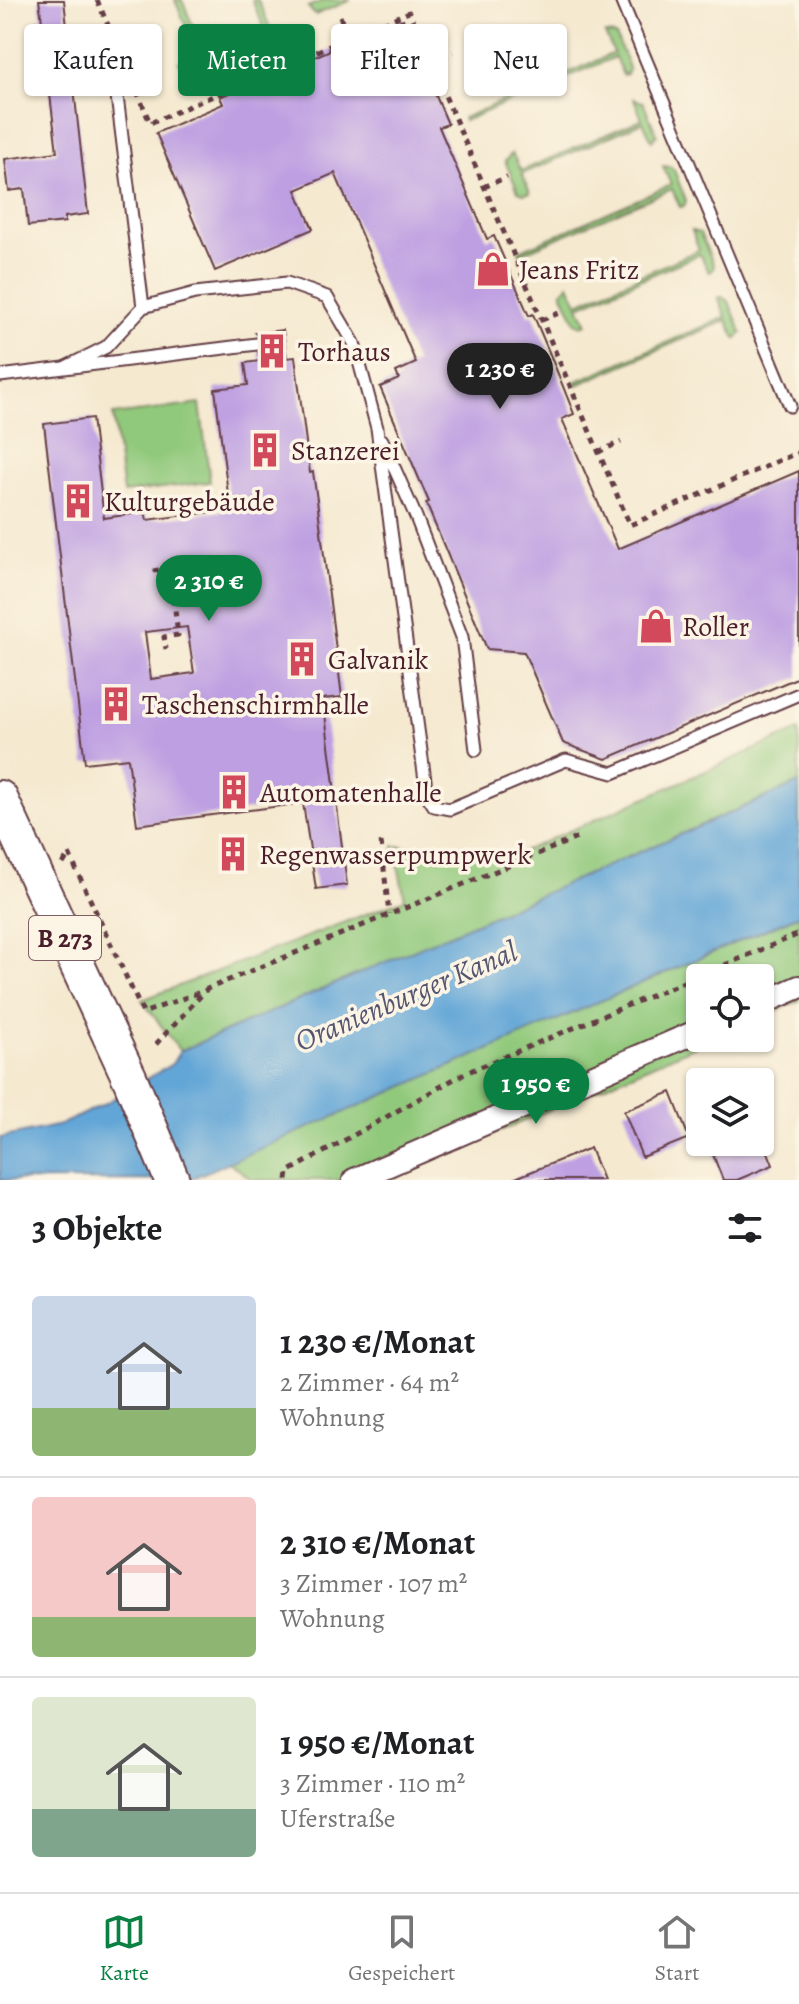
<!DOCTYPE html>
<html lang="de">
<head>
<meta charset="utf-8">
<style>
	body { margin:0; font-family:Alegreya,serif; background:#f2f2f2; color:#202124; height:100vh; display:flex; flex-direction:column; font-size:30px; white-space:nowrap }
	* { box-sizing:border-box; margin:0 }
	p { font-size:26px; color:#757577 }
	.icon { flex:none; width:44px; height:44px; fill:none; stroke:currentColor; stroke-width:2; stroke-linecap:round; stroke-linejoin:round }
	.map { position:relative; height:1180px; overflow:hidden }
	.details { display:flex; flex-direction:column; background:#fff; flex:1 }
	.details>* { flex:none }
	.hud { position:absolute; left:24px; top:24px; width:752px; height:72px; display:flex; gap:16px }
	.tools { position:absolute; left:686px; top:964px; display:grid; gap:16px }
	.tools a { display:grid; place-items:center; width:88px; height:88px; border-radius:8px; background:#fff; box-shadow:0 2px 6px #0004; font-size:40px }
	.price { position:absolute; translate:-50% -68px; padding:0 18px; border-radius:28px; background:#0b8043; color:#fff; font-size:26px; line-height:52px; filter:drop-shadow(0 2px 4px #0008) }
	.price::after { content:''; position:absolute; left:50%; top:48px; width:24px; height:18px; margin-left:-12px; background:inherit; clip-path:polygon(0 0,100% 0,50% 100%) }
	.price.current { background:#222; color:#fff }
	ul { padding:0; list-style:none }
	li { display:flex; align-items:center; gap:24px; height:200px; padding:0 32px }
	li+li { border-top:2px solid #e0e0e0 }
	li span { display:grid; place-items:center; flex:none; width:224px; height:160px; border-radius:8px; color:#555 }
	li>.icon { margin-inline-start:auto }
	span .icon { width:96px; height:96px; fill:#fffc; stroke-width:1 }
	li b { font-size:34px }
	h2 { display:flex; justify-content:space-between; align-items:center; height:96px; padding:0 32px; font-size:34px }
	.chip { padding:0 28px; border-radius:8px; background:#fff; box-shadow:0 2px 6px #0004; font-size:28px; line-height:72px }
	.chip.current { background:#0b8043; color:#fff }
	.tabs { display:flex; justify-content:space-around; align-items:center; height:112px; border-top:2px solid #e0e0e0; background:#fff; font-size:22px; color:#757577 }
	.tabs a { display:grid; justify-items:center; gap:4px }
	.tabs .current { color:#0b8043 }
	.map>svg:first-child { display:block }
	.green { fill:#91c97c; stroke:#6e7454; stroke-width:2 }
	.water { fill:#62a6d7; stroke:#566281; stroke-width:2 }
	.building { fill:#bd9fe2; fill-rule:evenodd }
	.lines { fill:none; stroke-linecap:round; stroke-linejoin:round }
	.lane-casing { stroke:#643d44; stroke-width:15 }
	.street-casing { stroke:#643d44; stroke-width:26 }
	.primary-casing { stroke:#643d44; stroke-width:38 }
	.path { stroke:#643d44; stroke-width:5; stroke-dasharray:6 6; stroke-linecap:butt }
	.lane { stroke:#fff; stroke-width:11 }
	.street { stroke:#fff; stroke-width:22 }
	.primary { stroke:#fff; stroke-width:34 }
	.labels { text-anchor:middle; stroke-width:7; stroke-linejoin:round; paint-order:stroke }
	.shield { fill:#fcf5e5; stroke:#7f5f63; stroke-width:2 }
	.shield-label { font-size:26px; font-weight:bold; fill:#4a1f2b }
	.poi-label { font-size:28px; fill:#4a1f2b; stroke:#fcf5e5; text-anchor:start }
	.water-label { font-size:30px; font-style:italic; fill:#545570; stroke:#fcf5e5 }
</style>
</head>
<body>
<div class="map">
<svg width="799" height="1180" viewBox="0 0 799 1180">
	<rect width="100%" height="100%" fill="#fcf5e5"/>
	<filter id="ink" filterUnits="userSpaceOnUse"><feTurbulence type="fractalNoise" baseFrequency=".0125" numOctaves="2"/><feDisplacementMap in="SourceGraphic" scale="16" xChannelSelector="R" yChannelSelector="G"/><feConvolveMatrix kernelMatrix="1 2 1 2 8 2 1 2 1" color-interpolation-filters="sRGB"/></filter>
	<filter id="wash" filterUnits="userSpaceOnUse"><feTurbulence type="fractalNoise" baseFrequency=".006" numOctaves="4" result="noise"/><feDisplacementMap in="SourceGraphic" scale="32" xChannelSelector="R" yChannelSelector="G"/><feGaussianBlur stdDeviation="1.8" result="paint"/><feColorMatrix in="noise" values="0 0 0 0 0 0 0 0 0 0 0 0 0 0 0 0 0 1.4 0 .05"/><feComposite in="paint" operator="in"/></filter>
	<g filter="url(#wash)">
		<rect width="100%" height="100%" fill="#f5e9d0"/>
		<!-- green -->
		<path class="green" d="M 175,0 L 182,0 L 204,52 L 223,44 L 224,48 L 220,56 L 188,68 L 183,68 L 179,62 L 198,54 Z
			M 252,0 L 258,0 L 281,53 L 276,55 Z
			M 324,0 L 351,0 L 315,15 L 308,7 Z
			M 605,34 L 614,35 L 617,38 L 629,69 L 627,74 L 623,75 L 615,57 L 464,121 L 463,118 L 614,53 Z
			M 634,99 L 643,102 L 657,135 L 652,141 L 643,122 L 522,174 L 530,193 L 523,194 L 518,191 L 505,161 L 512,153 L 521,171 L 642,119 Z
			M 663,166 L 671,167 L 674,170 L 686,201 L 684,206 L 680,207 L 672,189 L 520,254 L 519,251 L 671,185 Z
			M 692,231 L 700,233 L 714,266 L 712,271 L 709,272 L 700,254 L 579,306 L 587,324 L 581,326 L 576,323 L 562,292 L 569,284 L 578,303 L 699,250 Z
			M 722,297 L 729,302 L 742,333 L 736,339 L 727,320 L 577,385 L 575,382 L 726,317 L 718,298 Z
			M 200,404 L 210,482 L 123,493 L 113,415 Z
			M 799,730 L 799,783 L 180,1051 L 142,1000 L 405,899 L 394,846 L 517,854 Z
			M 799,915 L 799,1001 L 760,1018 L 760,978 L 700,978 L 700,1038 L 714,1038 L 388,1180 L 253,1180 L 228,1162 Z"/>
		<!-- water -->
		<path class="water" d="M 799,783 L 799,915 L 188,1180 L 0,1180 L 0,1138 L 60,1125 L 104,1104 L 172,1064 L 180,1051 Z"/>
		<g id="blocks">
			<!-- building -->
			<path class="building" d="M 39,0 L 64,0 L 88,214 L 65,217 L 65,222 L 28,226 L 24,189 L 9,191 L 5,159 L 57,152 L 48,78 L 43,79 L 40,55 L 36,21 L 42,21 Z
				M 403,19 L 448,124 L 439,127 L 487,239 L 494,236 L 529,316 L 533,314 L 554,364 L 574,414 L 562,419 L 618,549 L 799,471 L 799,677 L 606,759 L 563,743 L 524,652 L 487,649 L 426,503 L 429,502 L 380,387 L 399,379 L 396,372 L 416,363 L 335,173 L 296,190 L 313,229 L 215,271 L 156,133 L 223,104 L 220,97 L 229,93 L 226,87 L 283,62 L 286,69 Z
				M 283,330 L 287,358 L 295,357 L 310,473 L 313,472 L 317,500 L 342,697 L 323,699 L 347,885 L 316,889 L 303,803 L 137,825 L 128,758 L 85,763 L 44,424 L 92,418 L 104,518 L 145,512 L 147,520 L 230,510 L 215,389 L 248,385 L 245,363 L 260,361 L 258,352 L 265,347 L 264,340 L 256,333 ZM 187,627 L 194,673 L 151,679 L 145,632 Z
				M 671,1092 L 689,1138 L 642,1157 L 624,1111 Z
				M 708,1142 L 764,1142 L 773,1165 L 737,1180 L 723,1180 Z
				M 590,1148 L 603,1180 L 513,1180 L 513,1179 Z"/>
		</g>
	</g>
	<g filter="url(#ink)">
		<use href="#blocks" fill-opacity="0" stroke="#643d44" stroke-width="2"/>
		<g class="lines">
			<!-- lane casing -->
			<g class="lane-casing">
				<path id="lane" d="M 621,0 L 790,406
					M 116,88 L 143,307
					M 64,368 L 106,347 L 143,307 L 195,293 L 287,283 L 327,297 L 354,343 L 377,428 L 427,795 L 434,806 L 450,809 L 566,760 L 613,773 L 799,694
					M 0,376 L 257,344
					M 382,440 L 416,517 L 462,637 L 476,750"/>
			</g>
			<!-- street casing -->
			<g class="street-casing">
				<path id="street" d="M 760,1004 L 799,987
					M 354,1180 L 700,1030"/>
			</g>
			<!-- primary casing -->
			<g class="primary-casing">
				<path id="primary" d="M 0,798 L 130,1079 L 172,1180"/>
			</g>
			<!-- path -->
			<path class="path" d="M 97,0 L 130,75
				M 340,16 L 348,38
				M 431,62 L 453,52
				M 212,72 L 221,93
				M 137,91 L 150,123 L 409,12 L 630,525 L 799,452
				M 484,187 L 507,177
				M 542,320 L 564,311
				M 598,452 L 621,442
				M 224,558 L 226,576
				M 153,571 L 170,568 L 178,635 L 164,637 L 166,649
				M 198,579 L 200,598
				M 172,583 L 257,572
				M 381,842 L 389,914
				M 63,864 L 69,854 L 143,1013 L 206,990
				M 156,1044 L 207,989 L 579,837
				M 287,1180 L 288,1172 L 463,1074 L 799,934"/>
			<!-- lane -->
			<use href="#lane" class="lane"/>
			<!-- street -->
			<use href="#street" class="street"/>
			<!-- primary -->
			<use href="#primary" class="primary"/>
		</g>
	</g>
	<!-- icons -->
	<defs>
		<g id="shop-bare" transform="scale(2.76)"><path d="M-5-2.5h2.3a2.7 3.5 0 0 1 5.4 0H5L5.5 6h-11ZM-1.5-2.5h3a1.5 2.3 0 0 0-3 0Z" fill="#d1495b" stroke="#fcf5e5" stroke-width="2.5" paint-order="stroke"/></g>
		<g id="building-bare" transform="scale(2.76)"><path d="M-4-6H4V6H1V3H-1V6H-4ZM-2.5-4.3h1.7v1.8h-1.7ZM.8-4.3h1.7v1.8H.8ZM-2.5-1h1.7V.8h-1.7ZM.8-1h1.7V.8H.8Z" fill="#d1495b" stroke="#fcf5e5" stroke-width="2.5" paint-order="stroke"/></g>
	</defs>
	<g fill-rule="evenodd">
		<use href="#shop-bare" x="493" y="269"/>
		<use href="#building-bare" x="272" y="351"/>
		<use href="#building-bare" x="265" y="450"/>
		<use href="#building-bare" x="78" y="501"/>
		<use href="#shop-bare" x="656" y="626"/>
		<use href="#building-bare" x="302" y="659"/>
		<use href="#building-bare" x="116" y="704"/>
		<use href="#building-bare" x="234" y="792"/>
		<use href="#building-bare" x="233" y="854"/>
	</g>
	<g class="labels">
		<!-- shield labels -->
		<rect class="shield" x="29" y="916" width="72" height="44" rx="6"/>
		<g class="shield-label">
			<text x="65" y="947">B 273</text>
		</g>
		<!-- poi labels -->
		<g class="poi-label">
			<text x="519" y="279">Jeans Fritz</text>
			<text x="298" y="361">Torhaus</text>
			<text x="291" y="460">Stanzerei</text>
			<text x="104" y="511">Kulturgebäude</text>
			<text x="682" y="636">Roller</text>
			<text x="328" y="669">Galvanik</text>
			<text x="142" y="714">Taschenschirmhalle</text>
			<text x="260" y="802">Automatenhalle</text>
			<text x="259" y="864">Regenwasserpumpwerk</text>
		</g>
		<!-- water labels -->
		<g class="water-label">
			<text transform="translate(406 996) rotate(-23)" y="10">Oranienburger Kanal</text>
		</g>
	</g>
</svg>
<div class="tools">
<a><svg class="icon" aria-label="locate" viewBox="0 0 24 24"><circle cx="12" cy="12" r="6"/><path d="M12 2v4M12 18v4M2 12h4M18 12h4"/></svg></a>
<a><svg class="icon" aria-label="layers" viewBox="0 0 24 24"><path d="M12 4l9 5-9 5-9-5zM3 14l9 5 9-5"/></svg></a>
</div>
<b class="price current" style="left:500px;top:411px">1 230 €</b>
<b class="price" style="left:209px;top:623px">2 310 €</b>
<b class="price" style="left:536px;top:1126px">1 950 €</b>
<div class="hud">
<a class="chip">Kaufen</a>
<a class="chip current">Mieten</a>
<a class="chip">Filter</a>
<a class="chip">Neu</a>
</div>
</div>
<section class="details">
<h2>3 Objekte<svg class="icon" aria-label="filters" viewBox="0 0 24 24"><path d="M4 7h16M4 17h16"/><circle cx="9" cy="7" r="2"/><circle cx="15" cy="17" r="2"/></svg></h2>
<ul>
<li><span style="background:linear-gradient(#c9d6e8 70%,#8fb573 0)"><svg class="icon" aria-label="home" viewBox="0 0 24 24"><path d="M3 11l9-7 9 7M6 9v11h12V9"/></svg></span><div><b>1 230 €/Monat</b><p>2 Zimmer · 64 m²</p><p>Wohnung</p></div></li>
<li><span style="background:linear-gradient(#f6c9c9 75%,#8fb573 0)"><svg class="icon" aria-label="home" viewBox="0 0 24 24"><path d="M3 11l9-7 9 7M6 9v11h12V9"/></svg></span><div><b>2 310 €/Monat</b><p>3 Zimmer · 107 m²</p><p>Wohnung</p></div></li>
<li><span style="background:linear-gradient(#dfe7d0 70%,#7fa58c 0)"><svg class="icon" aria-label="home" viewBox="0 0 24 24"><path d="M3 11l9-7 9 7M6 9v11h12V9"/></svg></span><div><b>1 950 €/Monat</b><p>3 Zimmer · 110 m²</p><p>Uferstraße</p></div></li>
</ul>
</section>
<nav class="tabs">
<a class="current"><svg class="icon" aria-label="map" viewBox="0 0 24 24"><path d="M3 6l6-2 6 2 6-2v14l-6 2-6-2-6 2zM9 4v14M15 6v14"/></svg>Karte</a>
<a><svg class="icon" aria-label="saved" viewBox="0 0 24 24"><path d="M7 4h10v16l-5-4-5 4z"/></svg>Gespeichert</a>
<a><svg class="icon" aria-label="home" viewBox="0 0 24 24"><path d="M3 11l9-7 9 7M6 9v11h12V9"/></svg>Start</a>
</nav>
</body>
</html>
